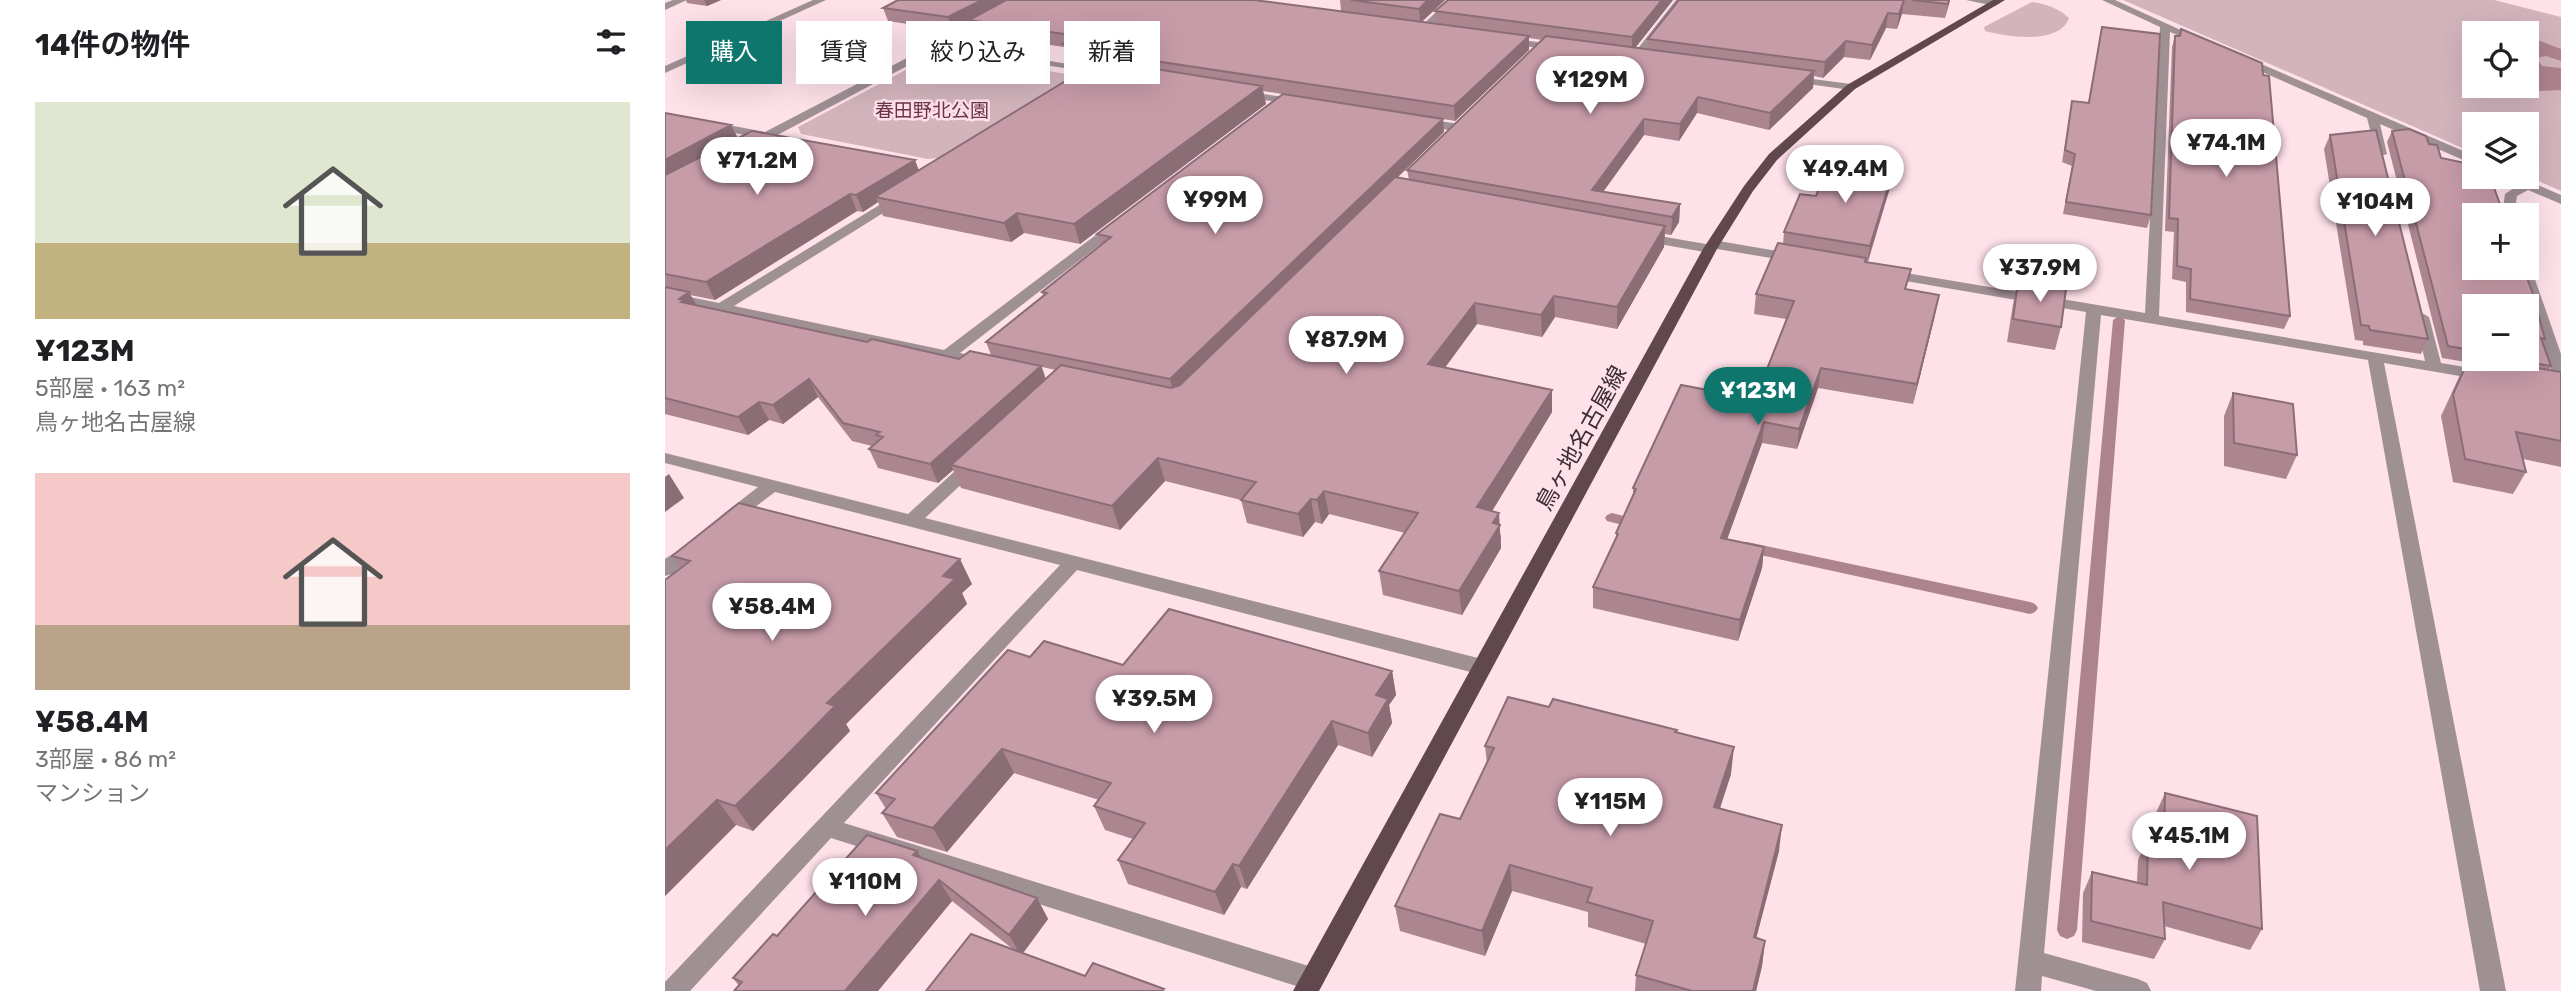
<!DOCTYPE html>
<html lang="ja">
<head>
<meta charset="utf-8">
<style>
	body { margin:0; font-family:Rubik,"Noto Sans JP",sans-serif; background:#f6f6f6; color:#202124; height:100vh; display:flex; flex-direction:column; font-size:26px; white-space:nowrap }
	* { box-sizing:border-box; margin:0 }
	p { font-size:23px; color:#757577 }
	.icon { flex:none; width:38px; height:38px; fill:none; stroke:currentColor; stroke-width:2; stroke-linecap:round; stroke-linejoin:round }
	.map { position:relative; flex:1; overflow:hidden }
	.drawer { display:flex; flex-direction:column; background:#fff; width:665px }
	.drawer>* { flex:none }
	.hud { position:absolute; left:21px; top:21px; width:665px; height:63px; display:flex; gap:14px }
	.tools { position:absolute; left:1797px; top:21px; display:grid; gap:14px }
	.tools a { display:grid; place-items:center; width:77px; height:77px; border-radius:0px; background:#fff; box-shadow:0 7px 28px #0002; font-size:35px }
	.price { position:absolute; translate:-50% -60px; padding:0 16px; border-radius:24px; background:#fff; color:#222; font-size:23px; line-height:46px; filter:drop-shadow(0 2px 4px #0008) }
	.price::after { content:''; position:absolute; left:50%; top:42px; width:21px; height:16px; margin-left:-10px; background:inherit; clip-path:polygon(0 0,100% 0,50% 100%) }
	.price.current { background:#0f766e; color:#fff }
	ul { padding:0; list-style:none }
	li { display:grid; align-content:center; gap:14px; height:371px; padding:0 35px }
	li span { display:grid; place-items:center; height:217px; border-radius:0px; color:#555 }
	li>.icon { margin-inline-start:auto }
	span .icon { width:126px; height:126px; fill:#fffc; stroke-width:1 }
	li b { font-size:30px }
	h2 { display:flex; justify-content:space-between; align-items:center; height:84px; padding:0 35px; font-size:30px }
	.chip { padding:0 24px; border-radius:0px; background:#fff; box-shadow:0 7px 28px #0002; font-size:24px; line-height:63px }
	.chip.current { background:#0f766e; color:#fff }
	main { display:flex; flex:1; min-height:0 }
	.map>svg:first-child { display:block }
	.green { fill:#d3b4bd; fill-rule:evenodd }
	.water { fill:#ad838f }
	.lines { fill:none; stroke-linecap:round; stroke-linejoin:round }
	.stream { fill:#ad838f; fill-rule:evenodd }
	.minor { fill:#9f9094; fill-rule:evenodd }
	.major { fill:#61484f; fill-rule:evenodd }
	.wall { fill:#ab8691; fill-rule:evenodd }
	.shaded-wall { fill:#8b6d76 }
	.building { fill:#c79ca9; stroke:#8b6d76; stroke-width:2 }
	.labels { text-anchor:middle; stroke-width:5; stroke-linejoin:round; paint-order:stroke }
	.far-park-label { font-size:19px; fill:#6d3448; stroke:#fee1e9 }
	.street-label { font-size:23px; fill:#3c2e32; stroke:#fee1e9 }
</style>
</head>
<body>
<main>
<section class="drawer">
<h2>14件の物件<svg class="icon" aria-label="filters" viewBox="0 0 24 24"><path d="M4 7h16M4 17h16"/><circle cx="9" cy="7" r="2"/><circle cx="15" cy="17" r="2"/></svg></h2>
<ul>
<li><span style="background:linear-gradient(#dfe7d0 65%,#c2b280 0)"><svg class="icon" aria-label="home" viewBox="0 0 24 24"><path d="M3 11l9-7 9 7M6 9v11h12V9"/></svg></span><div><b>¥123M</b><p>5部屋 · 163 m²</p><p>鳥ヶ地名古屋線</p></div></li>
<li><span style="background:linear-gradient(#f6c9c9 70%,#b9a48a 0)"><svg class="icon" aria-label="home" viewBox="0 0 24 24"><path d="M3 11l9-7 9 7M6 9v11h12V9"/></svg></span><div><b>¥58.4M</b><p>3部屋 · 86 m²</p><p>マンション</p></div></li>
</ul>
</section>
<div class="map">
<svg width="1896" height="991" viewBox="0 0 1896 991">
	<rect width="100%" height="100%" fill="#fee1e9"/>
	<!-- green -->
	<path class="green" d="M 1458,0 L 1829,0 L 1896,17 L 1896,191 L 1862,176 L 1862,124 L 1810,124 L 1809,153 ZM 1810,33 L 1862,33 L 1862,86 L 1810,86 Z
		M 1367,2 C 1381,4 1393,8 1404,18 C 1395,45 1342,37 1320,31 L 1319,27 Z
		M 284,54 L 407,75 L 406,80 L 280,157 L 263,159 L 136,134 L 133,127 L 267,56 Z"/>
	<!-- water -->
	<path class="water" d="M 1862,36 L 1896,49 L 1896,61 L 1881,56 L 1872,58 L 1877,66 L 1896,68 L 1896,90 L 1856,92 L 1820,86 L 1862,86 Z"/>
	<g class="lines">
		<!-- stream -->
		<path class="stream" d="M 1454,316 L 1460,320 L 1412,930 L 1409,936 L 1402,939 L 1395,936 L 1392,930 L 1448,320 Z
			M 947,513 L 978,521 L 980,524 L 973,529 L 942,521 L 940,518 L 942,515 Z
			M 1082,542 L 1365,602 L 1370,604 L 1373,608 L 1370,612 L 1365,614 L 1077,551 L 1075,547 L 1077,543 Z"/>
		<!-- minor -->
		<path class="minor" d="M 8,0 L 22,0 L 0,10 L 0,3 Z
			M 148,0 L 161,0 L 0,73 L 0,66 Z
			M 353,0 L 365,0 L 283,45 L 442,70 L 447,73 L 446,75 L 274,49 L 88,148 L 78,145 L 90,137 L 0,119 L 0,113 L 100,132 Z
			M 784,0 L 795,0 L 762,32 L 754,32 L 754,28 Z
			M 1011,0 L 1021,0 L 975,60 L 967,60 L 967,56 Z
			M 1301,0 L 1330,0 L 1335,3 L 1330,6 Z
			M 1437,0 L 1450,0 L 1542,42 L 1533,44 L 1505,32 L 1494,316 L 1760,361 L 1750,317 L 1757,313 L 1764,317 L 1776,363 L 1818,370 L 1826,375 L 1818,380 L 1719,363 L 1841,991 L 1815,991 L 1703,360 L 1436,315 L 1379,953 L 1473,979 L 1482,983 L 1486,991 L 1431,991 L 1377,976 L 1376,991 L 1350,991 L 1421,312 L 1223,278 L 1216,274 L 1223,270 L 1480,313 L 1495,27 Z
			M 841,38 L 896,45 L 901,48 L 896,51 L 837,43 L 837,39 Z
			M 1572,57 L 1580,57 L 1810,156 L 1810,165 L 1715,124 L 1722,154 L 1712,157 L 1702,118 L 1572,61 Z
			M 1125,76 L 1186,84 L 1192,87 L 1186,90 L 1121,81 L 1119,79 Z
			M 577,91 L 632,99 L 638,102 L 632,105 L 573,96 L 571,94 Z
			M 756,118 L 794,124 L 800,128 L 794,132 L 752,124 L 750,122 Z
			M 1838,177 L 1854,177 L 1896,195 L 1896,204 L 1863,190 L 1852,196 L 1849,215 L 1837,215 L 1840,194 L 1853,185 Z
			M 234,193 L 240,197 L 239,200 L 69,306 L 279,350 L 448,222 L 458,222 L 460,225 L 295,353 L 322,359 L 325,362 L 322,365 L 317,367 L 0,300 L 0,292 L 54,303 Z
			M 977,233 L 1041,244 L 1048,240 L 1130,254 L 1137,258 L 1130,262 L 1052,249 L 1045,253 L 972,240 L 972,234 Z
			M 1862,265 L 1866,268 L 1896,354 L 1896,381 L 1888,376 L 1852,268 L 1862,268 Z
			M 0,453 L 243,514 L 302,460 L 314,460 L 317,464 L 314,468 L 260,518 L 817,659 L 824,662 L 827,667 L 824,672 L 817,675 L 412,570 L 179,823 L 647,967 L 656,971 L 660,979 L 656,987 L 647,991 L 166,838 L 25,991 L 0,991 L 0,982 L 395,565 L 110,492 L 69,523 L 57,523 L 54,519 L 57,515 L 93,487 L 0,463 Z
			M 28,541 L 34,543 L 37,547 L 34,551 L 7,574 L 0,576 L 0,559 Z"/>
		<!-- major -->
		<path class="major" d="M 1328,0 L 1340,0 L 1190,89 L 1112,160 L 1088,191 L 1052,249 L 654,991 L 628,991 L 1038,249 L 1079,186 L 1104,154 L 1182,85 Z"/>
	</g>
	<!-- wall -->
	<path class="wall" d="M 21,0 L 56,0 L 42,6 L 22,3 Z
		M 675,0 L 780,0 L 757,22 L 772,24 L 770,11 L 1008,0 L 970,48 L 983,50 L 983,39 L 1014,0 L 1285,0 L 1280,18 L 1237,14 L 1232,29 L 1221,28 L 1205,60 L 1179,57 L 1158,78 L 1149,76 L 1148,88 L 1104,130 L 1032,113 L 1014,141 L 979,135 L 938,192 L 1015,204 L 1014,222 L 1006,235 L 1000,234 L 999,247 L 952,329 L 890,317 L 877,337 L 812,324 L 780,368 L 887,412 L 827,511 L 836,536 L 836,548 L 797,615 L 718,595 L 714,571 L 740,533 L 664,514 L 657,524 L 650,522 L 638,537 L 582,523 L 576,500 L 500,481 L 455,530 L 296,488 L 288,470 L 273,483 L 213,468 L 204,449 L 207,446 L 187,441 L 153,397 L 118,424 L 104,420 L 83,435 L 0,414 L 0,113 L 66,125 L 73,138 L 254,170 L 431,63 L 402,58 L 399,47 L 309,34 L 305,22 L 288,31 L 223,21 L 218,8 L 676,11 ZM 864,38 L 877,40 L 742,170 L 744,180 L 732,178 L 779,132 L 778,119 L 790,121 L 864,50 ZM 598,91 L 617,94 L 432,234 L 435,245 L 377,292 L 378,296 L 321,342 L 326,355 L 294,359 L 202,342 L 31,305 L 25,295 L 50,300 L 192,211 L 198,212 L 213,202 L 218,216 L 346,242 L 359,233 L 415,244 L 601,104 ZM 377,367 L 391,370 L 381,379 Z
		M 1437,27 L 1486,215 L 1482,228 L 1398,214 L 1407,166 L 1397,162 L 1405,113 L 1407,101 L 1423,103 Z
		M 1516,29 L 1625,316 L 1619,329 L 1521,312 L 1521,282 L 1507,279 L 1509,232 L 1500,231 L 1507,47 L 1510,36 L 1514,36 Z
		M 1727,131 L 1764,144 L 1880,339 L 1878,343 L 1886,366 L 1884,370 L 1896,372 L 1896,467 L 1858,459 L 1861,472 L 1848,494 L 1788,482 L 1776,416 L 1801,362 L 1777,358 L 1722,142 ZM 1810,306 L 1862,359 L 1810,359 Z
		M 1665,135 L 1763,339 L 1756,354 L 1698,345 L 1698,341 L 1690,340 L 1659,149 Z
		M 1230,165 L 1227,181 L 1203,262 L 1242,290 L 1270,315 L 1248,404 L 1153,388 L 1132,449 L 1097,443 L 1062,539 L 1099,547 L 1097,568 L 1073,641 L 928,608 L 928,587 L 951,539 L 951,533 L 968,496 L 968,488 L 1090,399 L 1121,319 L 1089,314 L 1091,294 L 1118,244 L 1119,232 L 1151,196 L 1173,182 Z
		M 1353,282 L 1396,327 L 1390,350 L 1342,342 L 1348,304 Z
		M 1568,393 L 1632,455 L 1621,479 L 1559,466 L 1559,416 Z
		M 7,556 L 307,584 L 297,593 L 302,604 L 181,724 L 185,731 L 88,831 L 71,825 L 0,896 L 15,568 Z
		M 365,657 L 458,665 L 727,671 L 731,695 L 724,705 L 727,723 L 707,757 L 673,745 L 582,889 L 576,887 L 559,915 L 463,884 L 453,860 L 468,839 L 440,830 L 429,806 L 434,800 L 349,773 L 282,852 L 232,837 L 217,813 L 221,809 L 211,793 Z
		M 884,707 L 1012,730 L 1011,733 L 1066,774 L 1055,808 L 1114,851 L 1091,938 L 1100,941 L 1097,966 L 1091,991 L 970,991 L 971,975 L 981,944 L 923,927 L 923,912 L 847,891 L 820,956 L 735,931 L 730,906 L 795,819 L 822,764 L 820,746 Z
		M 1500,793 L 1597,929 L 1585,950 L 1499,926 L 1500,939 L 1489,959 L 1417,942 L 1418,893 L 1427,872 L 1472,882 L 1473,860 L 1483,838 L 1489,840 L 1490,815 Z
		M 256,858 L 372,898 L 383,919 L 358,953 L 420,976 L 499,989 L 261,991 L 349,950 L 287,901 L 213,991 L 69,991 L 74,986 L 68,978 L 112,936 Z"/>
	<!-- shaded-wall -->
	<path class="shaded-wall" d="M 39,0 L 56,0 L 42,6 Z
		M 317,0 L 347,0 L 304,20 L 305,22 L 288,31 L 283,17 Z
		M 763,0 L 780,0 L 755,23 L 754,9 Z
		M 997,0 L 1008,0 L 967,52 L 967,37 Z
		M 1239,0 L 1237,14 L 1232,29 L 1234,14 Z
		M 1284,0 L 1285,0 L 1280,18 L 1283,4 Z
		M 1223,13 L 1221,28 L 1205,60 L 1207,45 Z
		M 864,36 L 864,50 L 790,121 L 789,106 Z
		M 1181,41 L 1179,57 L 1158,78 L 1160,62 Z
		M 1149,71 L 1148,88 L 1104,130 L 1105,113 Z
		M 597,86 L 601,104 L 415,244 L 409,224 Z
		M 1033,97 L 1032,113 L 1014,141 L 1015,124 Z
		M 778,119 L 779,132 L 509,394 L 505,379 Z
		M 979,119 L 979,135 L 930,203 L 927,190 Z
		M 66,125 L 74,141 L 0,181 L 0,160 Z
		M 250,160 L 256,176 L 210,197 L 213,202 L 198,212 L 191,195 Z
		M 1230,165 L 1227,181 L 1202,263 L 1205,246 Z
		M 185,194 L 192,211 L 50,300 L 41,282 Z
		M 1015,204 L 1014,222 L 1006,235 L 1007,217 Z
		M 352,213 L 359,233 L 346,242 L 339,223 Z
		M 1000,226 L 999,247 L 952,329 L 952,307 Z
		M 24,292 L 34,310 L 27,314 L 14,299 Z
		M 1274,295 L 1270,315 L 1248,404 L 1252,384 Z
		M 889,296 L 890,317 L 877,337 L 876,315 Z
		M 810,303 L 812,324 L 766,386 L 763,364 Z
		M 376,366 L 382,384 L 286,465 L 288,470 L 273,483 L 265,464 Z
		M 1156,368 L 1153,388 L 1132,449 L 1134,429 Z
		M 144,379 L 153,397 L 118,424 L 108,405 Z
		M 887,390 L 887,412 L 815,531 L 812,507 Z
		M 94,402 L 104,420 L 83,435 L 73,417 Z
		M 1099,422 L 1097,443 L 1055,559 L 1056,538 Z
		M 493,458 L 500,481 L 455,530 L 447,506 Z
		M 4,474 L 19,498 L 0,512 L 0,477 Z
		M 659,491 L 664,514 L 657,524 L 652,500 Z
		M 646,499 L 650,522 L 638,537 L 633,514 Z
		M 834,513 L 836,548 L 797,615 L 794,591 Z
		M 1099,547 L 1097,568 L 1073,641 L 1075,620 Z
		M 295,559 L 307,584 L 297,593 L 302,604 L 181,724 L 185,731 L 88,831 L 70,806 L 278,576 Z
		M 727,671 L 731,695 L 724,705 L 727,723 L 707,757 L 703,733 L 711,695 Z
		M 667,721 L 673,745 L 582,889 L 574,866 Z
		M 1069,747 L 1066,774 L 1047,833 L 1049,807 Z
		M 337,749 L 349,773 L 282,852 L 268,828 Z
		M 52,800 L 71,825 L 0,896 L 0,850 Z
		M 1117,825 L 1114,851 L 1085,962 L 1089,937 Z
		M 252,851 L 265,872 L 248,855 Z
		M 568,864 L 576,887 L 559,915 L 550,892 Z
		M 845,865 L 847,891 L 820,956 L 817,931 Z
		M 274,880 L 287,901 L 213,991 L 180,991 Z
		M 372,898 L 383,919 L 356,956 L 344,935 Z
		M 1100,941 L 1097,966 L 1091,991 L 1088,991 Z"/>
	<!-- building -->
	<path class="building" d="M 233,0 L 317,0 L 283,17 L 218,8 Z
		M 341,0 L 589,0 L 864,36 L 789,106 L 450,55 L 453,52 L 398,44 L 413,36 L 304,20 Z
		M 686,0 L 763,0 L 754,9 Z
		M 783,0 L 997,0 L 967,37 L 770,11 Z
		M 1014,0 L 1239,0 L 1234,14 L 1223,13 L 1207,45 L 1181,41 L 1160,62 L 983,39 Z
		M 1247,0 L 1284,0 L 1283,4 Z
		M 1437,27 L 1495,34 L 1486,215 L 1401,202 L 1410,154 L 1400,150 L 1407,101 L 1424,103 Z
		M 1516,29 L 1597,63 L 1598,75 L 1604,76 L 1625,316 L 1525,299 L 1526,269 L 1512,266 L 1513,219 L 1504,218 L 1510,36 L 1515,36 Z
		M 881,36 L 1149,71 L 1105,113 L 1033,97 L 1015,124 L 979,119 L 927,190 L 1015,204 L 1007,217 L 742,170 Z
		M 435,60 L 597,86 L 409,224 L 352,213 L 339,223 L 210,197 Z
		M 618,94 L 778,119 L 505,379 L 321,342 L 382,293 L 377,292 L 446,237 L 432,234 Z
		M 0,113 L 66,125 L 0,160 Z
		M 1744,129 L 1761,136 L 1764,144 L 1772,145 L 1776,158 L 1810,165 L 1810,177 L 1825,177 L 1839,215 L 1810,215 L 1810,268 L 1858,268 L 1867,291 L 1880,339 L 1876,338 L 1886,366 L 1845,359 L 1862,359 L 1862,306 L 1810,306 L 1810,353 L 1806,352 L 1807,350 L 1783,346 L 1727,131 Z
		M 1711,130 L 1763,339 L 1705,330 L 1704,326 L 1696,325 L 1665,135 Z
		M 87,131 L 250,160 L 191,195 L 185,194 L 41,282 L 0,274 L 0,175 Z
		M 1183,158 L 1230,165 L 1205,246 L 1119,232 L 1135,194 L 1151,196 L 1157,180 L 1173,182 Z
		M 730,177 L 1000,226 L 952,307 L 889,296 L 876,315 L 810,303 L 763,364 L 887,390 L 812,507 L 834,513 L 828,523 L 835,525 L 794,591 L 714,571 L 753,513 L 659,491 L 652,500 L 646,499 L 633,514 L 576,500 L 591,482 L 493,458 L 447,506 L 286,465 L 396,365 L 506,388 L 515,385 Z
		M 1113,243 L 1201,258 L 1200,262 L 1246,269 L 1240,289 L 1274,295 L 1252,384 L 1156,368 L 1134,429 L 1099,422 L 1056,538 L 1099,547 L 1075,620 L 928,587 L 953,534 L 951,533 L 971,489 L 968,488 L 1016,385 L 1090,399 L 1129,301 L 1091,294 Z
		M 1353,282 L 1401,289 L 1396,327 L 1348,319 Z
		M 0,287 L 24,292 L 14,299 L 19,300 L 16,302 L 202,342 L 207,339 L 294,359 L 305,351 L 376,366 L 265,464 L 204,449 L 218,437 L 211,435 L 215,432 L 178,423 L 144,379 L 108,405 L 94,402 L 73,417 L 0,398 Z
		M 1805,357 L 1810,357 L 1810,359 L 1818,359 L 1896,372 L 1896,441 L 1851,432 L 1861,472 L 1800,459 L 1788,394 Z
		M 1568,393 L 1628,404 L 1632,455 L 1569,443 Z
		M 74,503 L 295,559 L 278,576 L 290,579 L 162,703 L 170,706 L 120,757 L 70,806 L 52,800 L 0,850 L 0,580 L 25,561 L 7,556 Z
		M 504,609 L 727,671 L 711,695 L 723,699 L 703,733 L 667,721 L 574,866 L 568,864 L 550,892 L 453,860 L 480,823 L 429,806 L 446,783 L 337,749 L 268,828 L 217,813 L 230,799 L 211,793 L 343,650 L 365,657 L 379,641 L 458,665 Z
		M 843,697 L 884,707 L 888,699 L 1012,730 L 1010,732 L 1069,747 L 1049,807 L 1117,825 L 1089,937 L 1100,941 L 1088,991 L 1027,991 L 971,975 L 988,921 L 922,902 L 927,888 L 845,865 L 817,931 L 730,906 L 775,814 L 795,819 L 829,748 L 820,746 Z
		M 1500,793 L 1592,816 L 1597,929 L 1498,902 L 1500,939 L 1426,921 L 1427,872 L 1482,885 L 1483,838 L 1499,843 Z
		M 202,835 L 252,851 L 248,855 L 372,898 L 344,935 L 274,880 L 180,991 L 69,991 L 77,982 L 68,978 L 108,934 L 112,936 Z
		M 306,934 L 420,976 L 428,963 L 499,989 L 497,991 L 261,991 Z"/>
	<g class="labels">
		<!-- far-park labels -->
		<g class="far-park-label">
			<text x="267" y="117">春田野北公園</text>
		</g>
		<!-- street labels -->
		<g class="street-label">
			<text transform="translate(916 438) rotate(-61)" y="8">鳥ヶ地名古屋線</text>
		</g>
	</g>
</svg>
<div class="tools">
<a><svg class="icon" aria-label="locate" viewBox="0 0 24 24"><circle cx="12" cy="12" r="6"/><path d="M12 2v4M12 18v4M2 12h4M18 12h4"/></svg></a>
<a><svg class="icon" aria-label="layers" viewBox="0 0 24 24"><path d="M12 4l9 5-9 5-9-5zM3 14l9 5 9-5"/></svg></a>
<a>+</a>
<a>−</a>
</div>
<b class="price" style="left:925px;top:116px">¥129M</b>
<b class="price" style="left:1561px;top:179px">¥74.1M</b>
<b class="price" style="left:92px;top:197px">¥71.2M</b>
<b class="price" style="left:1180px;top:205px">¥49.4M</b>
<b class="price" style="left:550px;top:236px">¥99M</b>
<b class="price" style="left:1710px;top:238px">¥104M</b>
<b class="price" style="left:1375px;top:304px">¥37.9M</b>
<b class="price" style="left:681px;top:376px">¥87.9M</b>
<b class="price current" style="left:1093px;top:427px">¥123M</b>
<b class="price" style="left:107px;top:643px">¥58.4M</b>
<b class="price" style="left:489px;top:735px">¥39.5M</b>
<b class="price" style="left:945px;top:838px">¥115M</b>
<b class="price" style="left:1524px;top:872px">¥45.1M</b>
<b class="price" style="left:200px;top:918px">¥110M</b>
<div class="hud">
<a class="chip current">購入</a>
<a class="chip">賃貸</a>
<a class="chip">絞り込み</a>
<a class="chip">新着</a>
</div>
</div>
</main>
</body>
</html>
